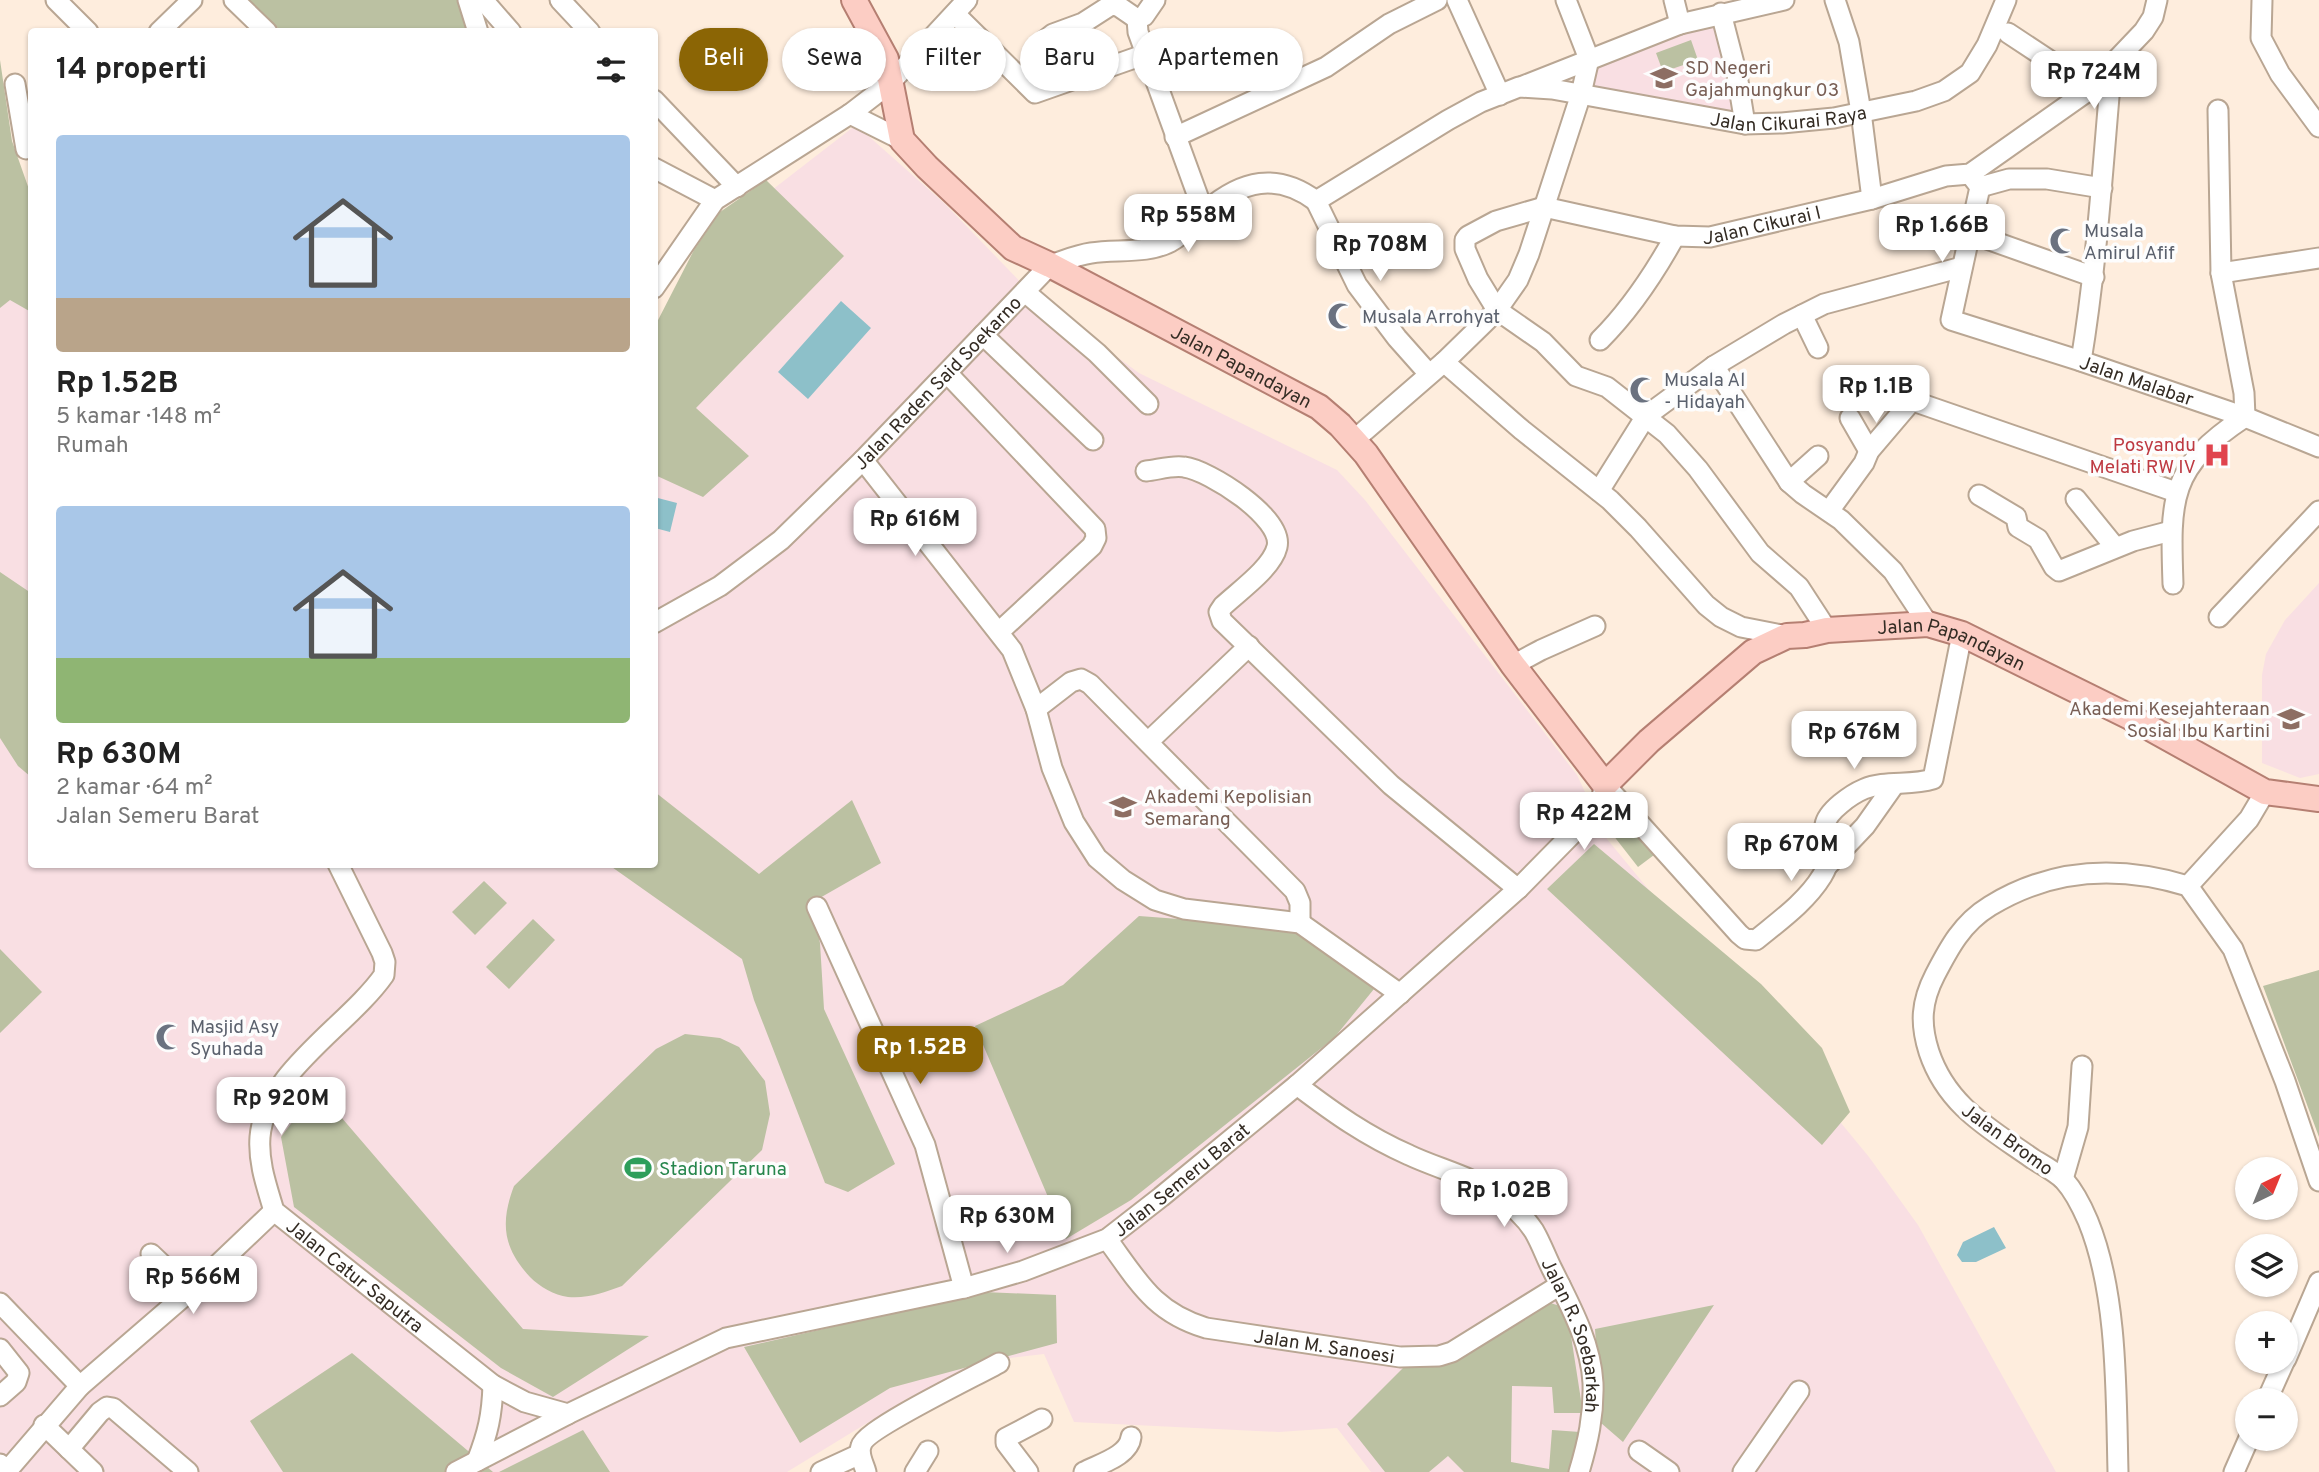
<!DOCTYPE html>
<html lang="id">
<head>
<meta charset="utf-8">
<style>
	body { margin:0; font-family:Overpass,sans-serif; background:#f2f2f2; color:#222; height:100vh; display:flex; flex-direction:column; font-size:26px; white-space:nowrap }
	* { box-sizing:border-box; margin:0 }
	p { font-size:23px; color:#767676 }
	.icon { flex:none; width:38px; height:38px; fill:none; stroke:currentColor; stroke-width:2; stroke-linecap:round; stroke-linejoin:round }
	.map { position:relative; flex:1; overflow:hidden }
	.side { position:absolute; left:28px; top:28px; width:630px; height:840px; display:flex; flex-direction:column; background:#fff; border-radius:7px; box-shadow:0 2px 5px #0004 }
	.side>* { flex:none }
	.top-card { position:absolute; left:679px; top:28px; width:665px; height:63px; display:flex; gap:14px }
	.needle { width:46px; rotate:43deg }
	.tools { position:absolute; left:2235px; top:1157px; display:grid; gap:14px }
	.tools a { display:grid; place-items:center; width:63px; height:63px; border-radius:50%; background:#fff; box-shadow:0 2px 5px #0004; font-size:35px }
	.price { position:absolute; translate:-50% -60px; padding:0 16px; border-radius:14px; background:#fff; color:#222; font-size:23px; line-height:46px; filter:drop-shadow(0 2px 4px #0008) }
	.price::after { content:''; position:absolute; left:50%; top:42px; width:21px; height:16px; margin-left:-10px; background:inherit; clip-path:polygon(0 0,100% 0,50% 100%) }
	.price.active { background:#8b6505; color:#fff }
	ul { padding:0; list-style:none }
	li { display:grid; align-content:center; gap:14px; height:371px; padding:0 28px }
	li span { display:grid; place-items:center; height:217px; border-radius:7px; color:#555 }
	li>.icon { margin-inline-start:auto }
	span .icon { width:126px; height:126px; fill:#fffc; stroke-width:1 }
	li b { font-size:30px }
	h2 { display:flex; justify-content:space-between; align-items:center; height:84px; padding:0 28px; font-size:30px }
	.chip { padding:0 24px; border-radius:32px; background:#fff; box-shadow:0 2px 5px #0004; font-size:24px; line-height:63px }
	.chip.active { background:#8b6505; color:#fff }
	.map>svg:first-child { display:block }
	.education { fill:#f9dfe3 }
	.green { fill:#bbc1a2 }
	.water { fill:#8dc0c9 }
	.lines { fill:none; stroke-linecap:round; stroke-linejoin:round }
	.minor-casing { stroke:#b9a693; stroke-width:23 }
	.major-casing { stroke:#b57f72; stroke-width:28 }
	.minor { stroke:#fff; stroke-width:19 }
	.major { stroke:#fccdc4; stroke-width:24 }
	.labels { text-anchor:middle; stroke-width:7; stroke-linejoin:round; paint-order:stroke }
	.education-label { font-size:19px; fill:#785e54; stroke:#fdfdfd; text-anchor:start }
	.street-label { font-size:19px; fill:#342c24; stroke:#fdfdfd }
	.worship-label { font-size:19px; fill:#5b616d; stroke:#fdfdfd; text-anchor:start }
	.health-label { font-size:19px; fill:#be3a42; stroke:#fdfdfd; text-anchor:end }
	.leisure-label { font-size:19px; fill:#27864d; stroke:#fdfdfd; text-anchor:start }
</style>
</head>
<body>
<div class="map">
<svg width="2319" height="1472" viewBox="0 0 2319 1472">
	<rect width="100%" height="100%" fill="#feeddd"/>
	<!-- education -->
	<path class="education" d="M 1729,18 L 1750,120 L 1583,94 L 1590,63 Z
		M 856,125 L 944,203 L 1034,296 L 1139,373 L 1337,470 L 1365,500 L 1577,775 L 1607,839 L 1869,1157 L 1918,1225 L 2056,1472 L 1371,1472 L 1337,1428 L 1279,1432 L 1074,1422 L 1044,1354 L 1002,1359 L 908,1398 L 787,1472 L 0,1472 L 0,132 L 32,228 L 32,864 L 654,864 L 655,343 L 737,217 Z
		M 2319,583 L 2319,774 L 2300,778 L 2262,763 L 2262,675 L 2266,654 L 2285,620 Z"/>
	<!-- green -->
	<path class="green" d="M 241,0 L 463,0 L 470,31 L 282,31 Z
		M 1691,40 L 1698,60 L 1663,72 L 1656,53 Z
		M 0,60 L 12,141 L 31,195 L 31,312 L 10,300 L 0,308 Z
		M 766,180 L 844,256 L 696,408 L 749,456 L 703,497 L 655,475 L 655,326 L 694,250 L 720,212 Z
		M 0,572 L 31,593 L 31,777 L 18,766 L 0,738 Z
		M 655,792 L 759,874 L 852,800 L 881,863 L 811,903 L 820,943 L 824,1009 L 895,1164 L 848,1192 L 825,1183 L 754,1000 L 742,959 L 609,865 L 654,864 Z
		M 1629,823 L 1654,855 L 1638,867 L 1613,835 Z
		M 1594,844 L 1761,984 L 1822,1048 L 1850,1112 L 1822,1145 L 1547,889 Z
		M 484,881 L 507,903 L 475,935 L 452,912 Z
		M 1139,916 L 1298,928 L 1374,989 L 1334,1038 L 1131,1200 L 1066,1239 L 975,1026 L 1063,985 Z
		M 533,919 L 555,940 L 509,989 L 486,967 Z
		M 0,949 L 42,992 L 0,1033 Z
		M 2319,970 L 2319,1137 L 2263,986 Z
		M 685,1034 L 720,1038 L 739,1047 L 765,1081 L 770,1114 L 762,1150 L 622,1286 C 605,1292 587,1299 568,1297 C 554,1295 540,1287 530,1277 C 503,1248 500,1223 514,1186 L 656,1049 Z
		M 317,1089 L 523,1329 L 649,1336 L 553,1397 L 501,1368 L 294,1207 L 281,1137 Z
		M 984,1292 L 1056,1295 L 1057,1343 L 890,1388 L 800,1443 L 744,1347 Z
		M 1541,1300 L 1560,1306 L 1569,1323 L 1583,1413 L 1554,1413 L 1552,1387 L 1512,1386 L 1511,1462 L 1549,1469 L 1552,1430 L 1580,1432 L 1568,1472 L 1464,1472 L 1448,1456 L 1429,1472 L 1385,1472 L 1347,1424 L 1403,1368 L 1451,1362 L 1529,1315 Z
		M 1714,1305 L 1623,1442 L 1601,1423 L 1595,1329 Z
		M 352,1353 L 493,1472 L 283,1472 L 250,1421 Z
		M 583,1430 L 610,1472 L 499,1472 Z"/>
	<!-- water -->
	<path class="water" d="M 841,301 L 871,328 L 808,399 L 778,372 Z
		M 654,497 L 677,503 L 670,532 L 655,528 Z
		M 1841,723 L 1850,744 L 1830,753 L 1821,732 Z
		M 1994,1227 L 2006,1248 L 1976,1262 L 1962,1262 L 1957,1255 L 1963,1242 Z"/>
	<g class="lines">
		<!-- minor casing -->
		<g class="minor-casing">
			<g id="minor">
				<path d="M 56,0 L 88,32"/>
				<path d="M 234,0 L 267,32"/>
				<path d="M 468,0 L 478,32"/>
				<path d="M 483,0 L 511,32"/>
				<path d="M 560,0 L 590,32"/>
				<path d="M 1155,0 L 1144,16 L 1137,19 L 1138,32 L 1204,213"/>
				<path d="M 1457,0 L 1500,95"/>
				<path d="M 1674,0 L 1680,24"/>
				<path d="M 1835,0 L 1849,42 L 1861,112 L 1872,199"/>
				<path d="M 2262,0 L 2261,38 L 2280,74 L 2319,127"/>
				<path d="M 1721,13 L 1737,75 L 1745,124"/>
				<path d="M 955,14 L 1035,93 L 1146,54"/>
				<path d="M 159,32 L 192,0"/>
				<path d="M 2008,33 L 2061,68 L 2085,93"/>
				<path d="M 1043,42 L 1053,34 L 1083,23 L 1111,5 L 1118,6 L 1137,19"/>
				<path d="M 15,84 L 26,149"/>
				<path d="M 1523,86 L 1680,24 L 1784,0"/>
				<path d="M 654,100 L 737,187"/>
				<path d="M 2218,110 L 2221,273 L 2244,393 L 2245,417"/>
				<path d="M 850,114 L 902,140"/>
				<path d="M 1175,137 L 1326,67 L 1389,24 L 1437,0"/>
				<path d="M 654,168 L 715,200"/>
				<path id="s1" d="M 1970,174 L 1980,187 L 1951,320 L 2081,361 L 2245,417 L 2319,447"/>
				<path d="M 1980,187 L 2009,179 L 2047,179 L 2102,188"/>
				<path id="s2" d="M 1316,201 L 1448,120 L 1481,102 L 1519,87 L 1552,89 L 1745,124 L 1782,123 L 1834,118 L 1916,101 L 1944,91 L 1970,73 L 1987,45 L 2006,0"/>
				<path d="M 1316,201 L 1357,285 L 1397,338 L 1429,374"/>
				<path d="M 1970,233 L 2094,277"/>
				<path d="M 2221,273 L 2319,258"/>
				<path d="M 654,288 L 715,200 L 850,114 L 889,84 L 967,0"/>
				<path d="M 1025,292 L 1097,353 L 1148,404"/>
				<path d="M 1802,315 L 1818,348"/>
				<path d="M 983,335 L 1093,440"/>
				<path d="M 1600,340 C 1631,309 1654,274 1675,236"/>
				<path d="M 2081,361 C 2096,270 2102,178 2110,85 L 2104,71"/>
				<path d="M 1444,362 L 1522,430 L 1610,500 L 1638,528 L 1706,605 L 1721,617 L 1741,627 L 1787,636"/>
				<path d="M 1714,366 L 1789,482 L 1803,494 L 1841,520 L 1893,571 L 1928,624"/>
				<path d="M 947,373 L 1095,529 L 1096,538 L 1092,546 L 999,632"/>
				<path d="M 1850,418 L 1869,451"/>
				<path d="M 1354,440 L 1444,362 L 1485,322 L 1497,310 L 1518,280 L 1529,254 L 1581,94 L 1589,59 L 1566,0"/>
				<path d="M 863,460 L 1012,650 L 1036,709 L 1052,768 L 1074,822 L 1097,858 L 1123,880 L 1155,900 L 1184,909 L 1300,923 L 1400,994"/>
				<path d="M 1146,471 C 1157,470 1172,465 1184,467 C 1209,470 1284,518 1277,547 C 1272,568 1239,591 1223,606 L 1219,612 L 1222,621 L 1391,785 L 1518,889"/>
				<path d="M 1789,482 L 1818,456"/>
				<path d="M 1599,491 L 1646,416 L 1714,366 L 1784,324 L 1824,304 L 1962,267"/>
				<path d="M 1979,495 L 2016,517 L 2018,527 L 2038,539 L 2054,567 L 2059,571 L 2133,541 L 2171,531"/>
				<path d="M 2076,499 L 2115,547"/>
				<path d="M 1829,511 L 1864,463 L 1869,451 L 1909,404 L 1913,401 L 2176,492"/>
				<path d="M 2173,584 C 2170,498 2169,467 2245,417"/>
				<path d="M 2219,617 L 2319,511"/>
				<path id="s3" d="M 654,623 L 720,586 L 781,540 L 863,460 L 1050,265 C 1063,261 1077,255 1091,253 C 1116,249 1147,254 1170,242 C 1184,235 1195,221 1206,211 C 1242,180 1277,172 1316,201"/>
				<path id="s4" d="M 1827,630 L 1799,587 L 1760,553 L 1698,469 L 1667,434 L 1607,387 L 1576,376 L 1543,342 L 1497,310 L 1478,279 L 1465,249 L 1465,240 L 1468,236 L 1496,221 L 1544,207 L 1675,236 L 1710,237 L 1872,199 L 1946,176 L 1970,174 L 2085,93 L 2144,31 L 2153,17 L 2157,0"/>
				<path d="M 1513,665 L 1541,650 L 1595,626"/>
				<path d="M 1036,709 L 1071,682 L 1081,679 L 1090,684 L 1295,891 L 1300,903 L 1300,923"/>
				<path d="M 1148,742 L 1249,646"/>
				<path d="M 1605,785 L 1739,934 L 1745,939 L 1756,940 C 1779,921 1806,902 1822,876 C 1837,851 1823,845 1825,825 C 1827,811 1852,794 1864,789 C 1885,780 1910,786 1933,779 L 1962,634"/>
				<path id="s5" d="M 338,864 L 382,953 L 385,962 L 384,975 C 349,1025 265,1073 260,1137 C 258,1163 267,1187 274,1211 L 493,1385 L 525,1402 L 568,1414"/>
				<path d="M 1827,866 L 1865,826 L 1894,785"/>
				<path d="M 2188,886 L 2249,819 L 2265,792"/>
				<path d="M 817,907 L 925,1145 L 964,1288"/>
				<path id="s6" d="M 1297,1085 C 1334,1113 1366,1136 1409,1155 C 1436,1168 1471,1176 1496,1194 C 1509,1203 1525,1217 1534,1231 C 1541,1243 1546,1257 1552,1269 C 1570,1305 1591,1343 1593,1383 C 1594,1415 1588,1442 1579,1472"/>
				<path d="M 2063,1179 L 2078,1127 L 2082,1066"/>
				<path id="s7" d="M 1107,1239 C 1138,1281 1153,1312 1206,1328 L 1400,1357 L 1439,1356 L 1452,1352 L 1560,1285"/>
				<path d="M 151,1254 L 190,1291"/>
				<path d="M 0,1303 L 80,1386 L 7,1471 L 0,1464"/>
				<path d="M 0,1349 L 19,1373 L 16,1382 L 0,1396"/>
				<path d="M 2286,1359 L 2319,1282"/>
				<path d="M 80,1386 L 190,1291 L 274,1211"/>
				<path d="M 2267,1400 L 2284,1362"/>
				<path d="M 44,1425 L 93,1472"/>
				<path d="M 69,1449 L 100,1412 L 107,1407 L 113,1408 L 188,1472"/>
				<path d="M 1639,1451 L 1669,1472"/>
				<path d="M 477,1461 C 488,1433 492,1415 493,1385"/>
				<path id="s8" d="M 456,1472 L 568,1414 L 726,1338 L 964,1288 L 1023,1271 L 1107,1239 L 1161,1197 L 1297,1085 L 1518,889 L 1579,827 L 1602,796 L 1605,785"/>
				<path d="M 821,1472 L 860,1454"/>
				<path d="M 866,1472 C 864,1464 858,1455 861,1446 C 865,1429 978,1375 999,1363"/>
				<path d="M 915,1472 L 928,1451"/>
				<path d="M 1028,1472 L 1006,1443 L 1006,1438 L 1042,1419"/>
				<path d="M 1084,1472 C 1099,1464 1129,1456 1131,1437"/>
				<path d="M 1743,1472 L 1799,1391"/>
				<path d="M 2118,1472 C 2116,1394 2118,1294 2088,1221 C 2082,1207 2074,1191 2064,1180 C 2056,1172 2043,1165 2033,1159 C 1989,1128 1947,1106 1929,1052 C 1920,1024 1921,1002 1935,975 C 1949,948 1962,923 1990,906 C 2052,868 2119,865 2188,886 L 2233,949 L 2285,1081 L 2319,1181"/>
				<path d="M 2234,1472 L 2249,1438"/>
			</g>
		</g>
		<!-- major casing -->
		<g class="major-casing">
			<g id="major">
				<path id="s9" d="M 854,0 L 886,59 L 902,140 L 927,167 L 1013,248 L 1050,265 L 1319,407 L 1340,425 L 1366,454 L 1513,665 L 1605,785 L 1649,741 L 1753,652 L 1787,636 L 1805,635 L 1827,630 L 1928,624 L 1962,634 L 2130,717 L 2265,792 L 2319,799"/>
			</g>
		</g>
		<!-- minor -->
		<use href="#minor" class="minor"/>
		<!-- major -->
		<use href="#major" class="major"/>
	</g>
	<!-- icons -->
	<defs>
		<g id="school-bare" transform="scale(2.1)"><path d="M0-5L7-2L0 1L-7-2ZM-4 1L0 2.5L4 1V4Q0 6-4 4Z" fill="#8d6e63" stroke="#fdfdfd" stroke-width="2.5" paint-order="stroke"/></g>
		<g id="mosque-bare" transform="scale(2.1)"><path d="M3.5-4.9A6 6 0 1 0 3.5 4.9A5 5 0 1 1 3.5-4.9Z" fill="#6b7280" stroke="#fdfdfd" stroke-width="2.5" paint-order="stroke"/></g>
		<g id="hospital-bare" transform="scale(2.1)"><path d="M-5-5h3v3.5h4V-5h3V5h-3V1.5h-4V5h-3Z" fill="#e0444e" stroke="#fdfdfd" stroke-width="2.5" paint-order="stroke"/></g>
		<g id="university-bare" transform="scale(2.1)"><path d="M0-5L7-2L0 1L-7-2ZM-4 1L0 2.5L4 1V4Q0 6-4 4Z" fill="#8d6e63" stroke="#fdfdfd" stroke-width="2.5" paint-order="stroke"/></g>
		<g id="stadium-bare" transform="scale(2.1)"><path d="M0-5a6.5 5 0 1 0 0 10a6.5 5 0 1 0 0-10ZM-3.5-1.8h7v3.6h-7Z" fill="#2e9e5b" stroke="#fdfdfd" stroke-width="2.5" paint-order="stroke"/></g>
	</defs>
	<g fill-rule="evenodd">
		<use href="#school-bare" x="1664" y="78"/>
		<use href="#mosque-bare" x="2063" y="241"/>
		<use href="#mosque-bare" x="1341" y="316"/>
		<use href="#mosque-bare" x="1643" y="390"/>
		<use href="#hospital-bare" x="2217" y="455"/>
		<use href="#university-bare" x="2291" y="719"/>
		<use href="#university-bare" x="1123" y="807"/>
		<use href="#mosque-bare" x="169" y="1037"/>
		<use href="#stadium-bare" x="638" y="1168"/>
	</g>
	<g class="labels">
		<!-- education labels -->
		<g class="education-label">
			<text x="1685" y="74">SD Negeri<tspan x="1685" dy="22">Gajahmungkur 03</tspan></text>
			<text x="2270" y="715" text-anchor="end">Akademi Kesejahteraan<tspan x="2270" dy="22">Sosial Ibu Kartini</tspan></text>
			<text x="1144" y="803">Akademi Kepolisian<tspan x="1144" dy="22">Semarang</tspan></text>
		</g>
		<!-- street labels -->
		<g class="street-label">
			<text dy="7" stroke="none"><textPath href="#s2" startOffset="506">Jalan Cikurai Raya</textPath></text>
			<text dy="7" stroke="none"><textPath href="#s4" startOffset="854">Jalan Cikurai I</textPath></text>
			<text dy="7" stroke="none"><textPath href="#s9" startOffset="562">Jalan Papandayan</textPath></text>
			<text dy="7" stroke="none"><textPath href="#s1" startOffset="348">Jalan Malabar</textPath></text>
			<text dy="7" stroke="none"><textPath href="#s3" startOffset="374">Jalan Raden Said Soekarno</textPath></text>
			<text dy="7" stroke="none"><textPath href="#s9" startOffset="1530">Jalan Papandayan</textPath></text>
			<text transform="translate(2008 1139) rotate(36)" y="7">Jalan Bromo</text>
			<text dy="7" stroke="none"><textPath href="#s8" startOffset="791">Jalan Semeru Barat</textPath></text>
			<text dy="7" stroke="none"><textPath href="#s5" startOffset="509">Jalan Catur Saputra</textPath></text>
			<text dy="7" stroke="none"><textPath href="#s6" startOffset="394">Jalan R. Soebarkah</textPath></text>
			<text dy="7" stroke="none"><textPath href="#s7" startOffset="256">Jalan M. Sanoesi</textPath></text>
		</g>
		<!-- worship labels -->
		<g class="worship-label">
			<text x="2084" y="237">Musala<tspan x="2084" dy="22">Amirul Afif</tspan></text>
			<text x="1362" y="323">Musala Arrohyat</text>
			<text x="1664" y="386">Musala Al<tspan x="1664" dy="22">- Hidayah</tspan></text>
			<text x="190" y="1033">Masjid Asy<tspan x="190" dy="22">Syuhada</tspan></text>
		</g>
		<!-- health labels -->
		<g class="health-label">
			<text x="2196" y="451">Posyandu<tspan x="2196" dy="22">Melati RW IV</tspan></text>
		</g>
		<!-- leisure labels -->
		<g class="leisure-label">
			<text x="659" y="1175">Stadion Taruna</text>
		</g>
	</g>
</svg>
<div class="tools">
<a><svg class="needle" viewBox="-14 -14 28 28"><path d="M0-13l5 13h-10z" fill="#e53935"/><path d="M0 13l5-13h-10z" fill="#767676"/></svg></a>
<a><svg class="icon" aria-label="layers" viewBox="0 0 24 24"><path d="M12 4l9 5-9 5-9-5zM3 14l9 5 9-5"/></svg></a>
<a>+</a>
<a>−</a>
</div>
<b class="price" style="left:2094px;top:111px">Rp 724M</b>
<b class="price" style="left:1188px;top:254px">Rp 558M</b>
<b class="price" style="left:1942px;top:264px">Rp 1.66B</b>
<b class="price" style="left:1380px;top:283px">Rp 708M</b>
<b class="price" style="left:1876px;top:425px">Rp 1.1B</b>
<b class="price" style="left:915px;top:558px">Rp 616M</b>
<b class="price" style="left:1854px;top:771px">Rp 676M</b>
<b class="price" style="left:1584px;top:852px">Rp 422M</b>
<b class="price" style="left:1791px;top:883px">Rp 670M</b>
<b class="price active" style="left:920px;top:1086px">Rp 1.52B</b>
<b class="price" style="left:281px;top:1137px">Rp 920M</b>
<b class="price" style="left:1504px;top:1229px">Rp 1.02B</b>
<b class="price" style="left:1007px;top:1255px">Rp 630M</b>
<b class="price" style="left:193px;top:1316px">Rp 566M</b>
<div class="top-card">
<a class="chip active">Beli</a>
<a class="chip">Sewa</a>
<a class="chip">Filter</a>
<a class="chip">Baru</a>
<a class="chip">Apartemen</a>
</div>
<section class="side">
<h2>14 properti<svg class="icon" aria-label="filters" viewBox="0 0 24 24"><path d="M4 7h16M4 17h16"/><circle cx="9" cy="7" r="2"/><circle cx="15" cy="17" r="2"/></svg></h2>
<ul>
<li><span style="background:linear-gradient(#a9c7e8 75%,#b9a48a 0)"><svg class="icon" aria-label="home" viewBox="0 0 24 24"><path d="M3 11l9-7 9 7M6 9v11h12V9"/></svg></span><div><b>Rp 1.52B</b><p>5 kamar · 148 m²</p><p>Rumah</p></div></li>
<li><span style="background:linear-gradient(#a9c7e8 70%,#8fb573 0)"><svg class="icon" aria-label="home" viewBox="0 0 24 24"><path d="M3 11l9-7 9 7M6 9v11h12V9"/></svg></span><div><b>Rp 630M</b><p>2 kamar · 64 m²</p><p>Jalan Semeru Barat</p></div></li>
</ul>
</section>
</div>
</body>
</html>
